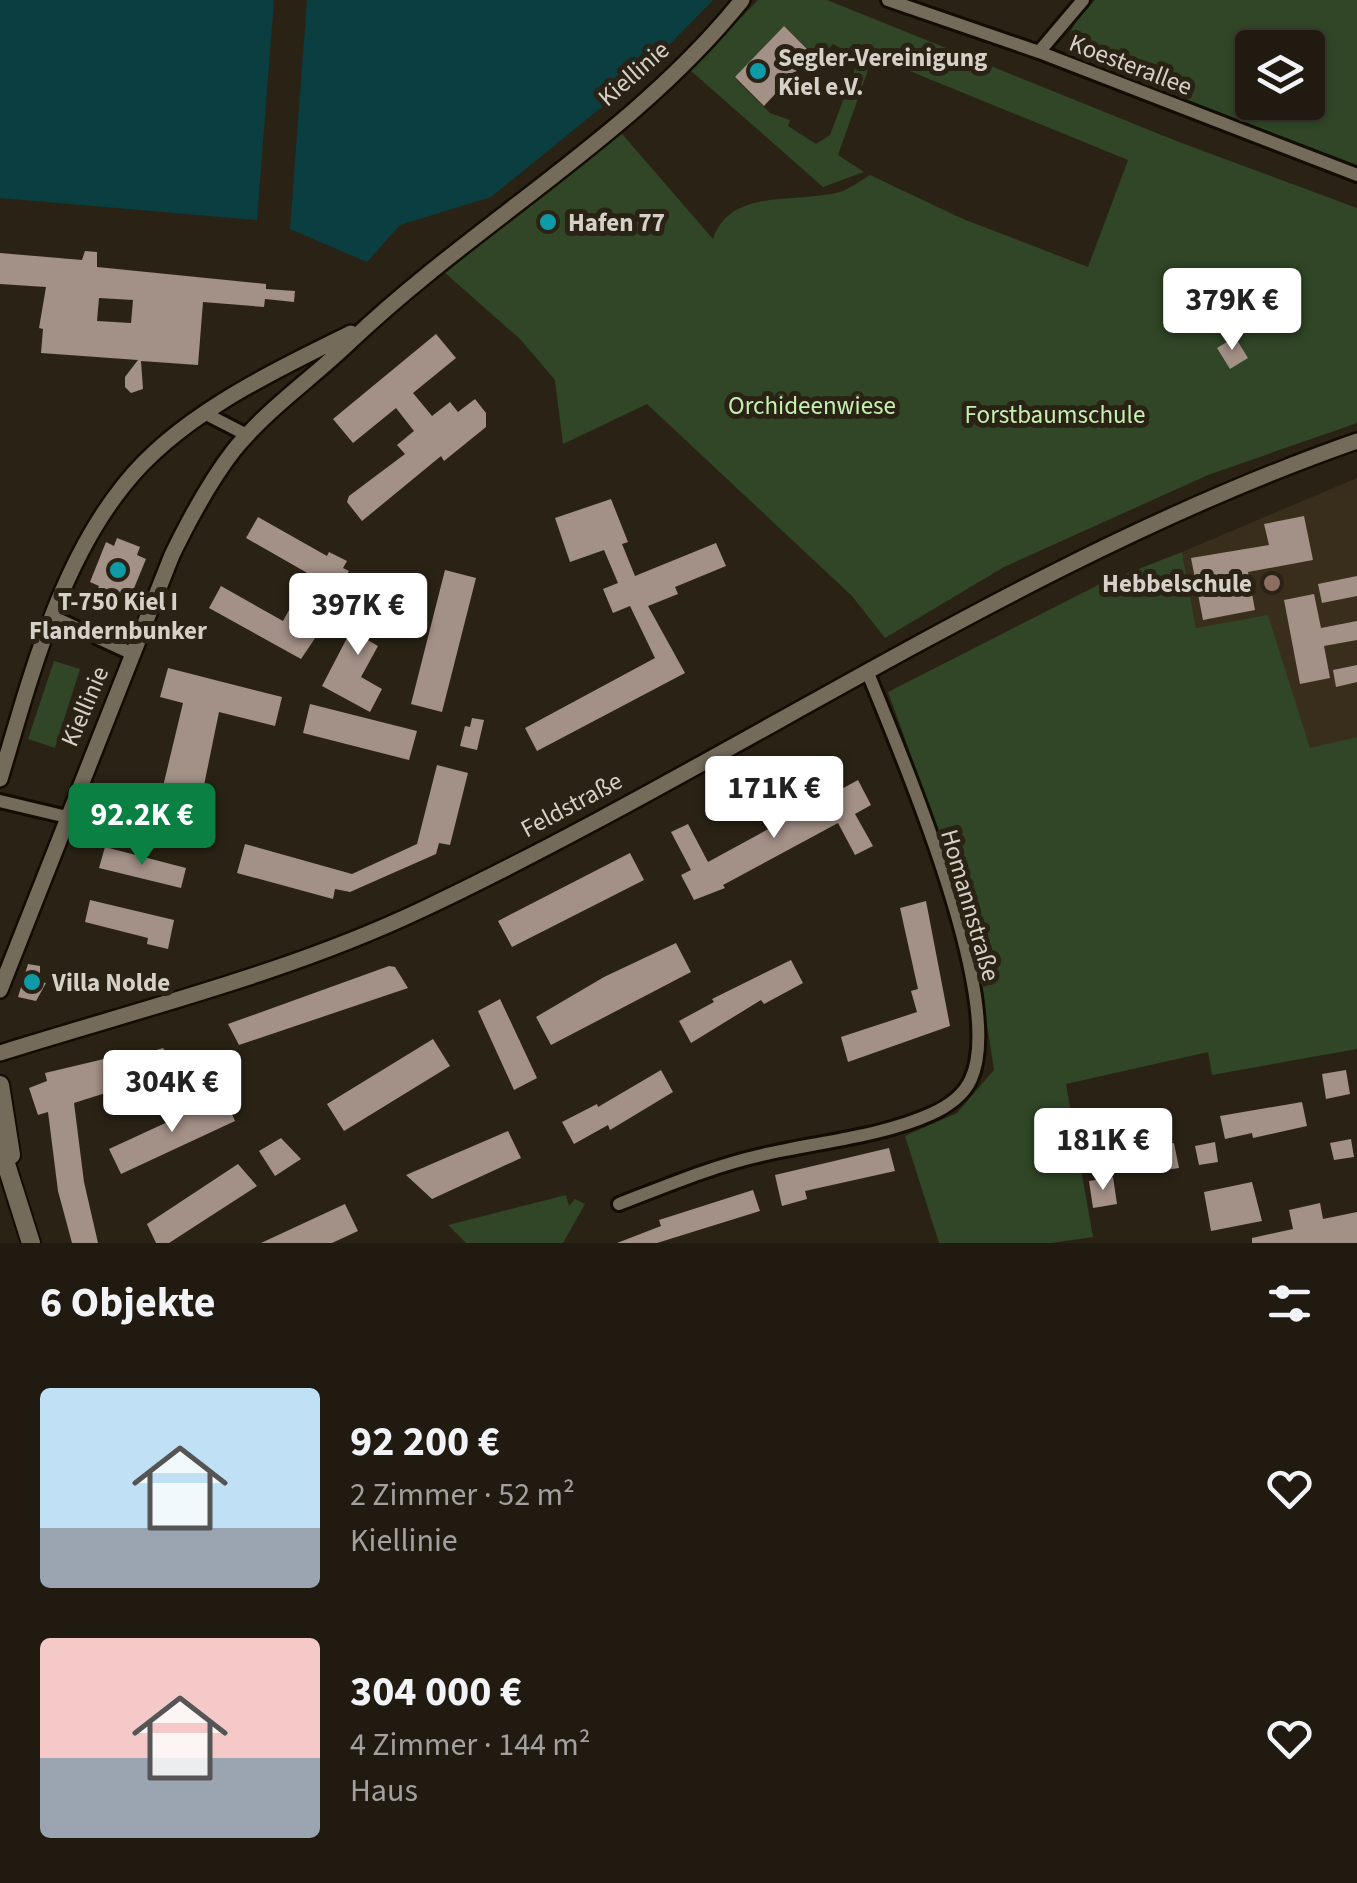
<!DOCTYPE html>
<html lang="de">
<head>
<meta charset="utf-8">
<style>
	body { margin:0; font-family:"Source Sans 3",sans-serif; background:#282319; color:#f1f3f6; height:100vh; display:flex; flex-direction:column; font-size:38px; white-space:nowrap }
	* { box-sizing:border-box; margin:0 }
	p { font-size:32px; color:#a2a19f }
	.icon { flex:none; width:55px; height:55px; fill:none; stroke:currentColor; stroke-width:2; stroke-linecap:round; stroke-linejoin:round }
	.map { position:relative; height:1243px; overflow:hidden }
	.details { display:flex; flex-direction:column; background:#201a10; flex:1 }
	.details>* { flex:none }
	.tools { position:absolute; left:1235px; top:30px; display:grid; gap:20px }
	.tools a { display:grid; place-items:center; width:90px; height:90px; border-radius:10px; background:#201a10; box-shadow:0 2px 8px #0004,0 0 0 2px #3d3830; font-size:50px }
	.price { position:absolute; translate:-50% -85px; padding:0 22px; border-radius:10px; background:#fff; color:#222; font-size:32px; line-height:65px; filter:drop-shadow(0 2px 5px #0008) }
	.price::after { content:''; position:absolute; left:50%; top:60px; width:30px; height:22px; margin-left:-15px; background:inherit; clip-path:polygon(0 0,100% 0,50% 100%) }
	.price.on { background:#0b8043; color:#fff }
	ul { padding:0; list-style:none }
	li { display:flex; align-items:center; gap:30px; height:250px; padding:0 40px }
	li span { display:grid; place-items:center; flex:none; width:280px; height:200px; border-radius:10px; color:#555 }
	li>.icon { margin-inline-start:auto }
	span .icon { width:120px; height:120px; fill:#fffc; stroke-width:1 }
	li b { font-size:42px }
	h2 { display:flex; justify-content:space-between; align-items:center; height:120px; padding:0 40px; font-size:42px }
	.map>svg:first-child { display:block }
	.built { fill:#392e1b }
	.green { fill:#304626; fill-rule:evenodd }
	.water { fill:#0a3e40 }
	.building { fill:#a39087; fill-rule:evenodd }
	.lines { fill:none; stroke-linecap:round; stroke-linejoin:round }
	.minor-casing { stroke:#130c02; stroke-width:18 }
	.tertiary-casing { stroke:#130c02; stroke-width:20 }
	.secondary-casing { stroke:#130c02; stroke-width:22 }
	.minor { stroke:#746b5b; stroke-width:12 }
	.tertiary { stroke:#746b5b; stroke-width:15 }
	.secondary { stroke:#746b5b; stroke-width:18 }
	.culture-dot { fill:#0f9aa8; stroke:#2a2315; stroke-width:4 }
	.education-dot { fill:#8d6e63; stroke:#2a2315; stroke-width:4 }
	.labels { text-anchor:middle; stroke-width:10; stroke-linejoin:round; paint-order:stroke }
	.poi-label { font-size:25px; font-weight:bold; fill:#d6d1c8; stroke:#2a2315; text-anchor:start }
	.street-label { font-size:25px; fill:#d6d1c8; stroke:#2a2315 }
	.park-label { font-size:25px; fill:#c5f0b1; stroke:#2a2315 }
</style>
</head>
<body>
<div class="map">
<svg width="1357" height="1243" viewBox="0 0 1357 1243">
	<rect width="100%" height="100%" fill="#2a2315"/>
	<!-- built -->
	<path class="built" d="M 1357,478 L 1357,737 L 1310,749 L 1268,616 L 1196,628 L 1182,552 Z"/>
	<!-- green -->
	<path class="green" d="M 758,0 L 827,0 L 1179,142 L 1357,208 L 1357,423 L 1208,475 L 1004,567 L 885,638 L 852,596 L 647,404 L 563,444 L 555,380 L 520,339 L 444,272 L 616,127 L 713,239 C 731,186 798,205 843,191 C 852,187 862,180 870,175 L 963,219 L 1088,267 L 1128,160 L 873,56 L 838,155 L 864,172 L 823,187 L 690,70 ZM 784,26 L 812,53 L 806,60 L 813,66 L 833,44 L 859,58 L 830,135 L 816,144 L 788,126 L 790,120 L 770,113 L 735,78 Z
		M 1095,0 L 1357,0 L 1357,165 L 1074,58 C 1059,35 1080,17 1095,0 ZM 1252,48 L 1308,48 L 1308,102 L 1252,102 Z
		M 1182,552 L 1196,628 L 1268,615 L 1310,748 L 1357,737 L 1357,1049 L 1212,1075 L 1208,1052 L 1066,1084 L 1093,1237 L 1051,1243 L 939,1243 L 905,1136 L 957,1113 L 994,1070 C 976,938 934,817 888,692 L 1100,584 Z
		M 54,661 L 80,669 L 55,748 L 28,739 Z
		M 178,1083 L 182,1091 L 120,1115 L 115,1105 Z
		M 566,1195 L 569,1206 L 575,1199 L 585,1204 L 563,1243 L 466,1243 L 448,1225 Z"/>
	<!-- water -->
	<path class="water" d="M 0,0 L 274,0 L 257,220 L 0,198 Z
		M 307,0 L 713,0 L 635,80 L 491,197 L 400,225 L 367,262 L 290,229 Z"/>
	<!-- building -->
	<path class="building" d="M 784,26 L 812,54 L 764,106 L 735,77 Z
		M 85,251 L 97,252 L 97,267 L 266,284 L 266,289 L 295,291 L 294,302 L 265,299 L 264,307 L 203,302 L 198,365 L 141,361 L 143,389 L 131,393 L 125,387 L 125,377 L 138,360 L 41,353 L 43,329 L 39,328 L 46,287 L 0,284 L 0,253 L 82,260 ZM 99,298 L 133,300 L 131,323 L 97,321 Z
		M 436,334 L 456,358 L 413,393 L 432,416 L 450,402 L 458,412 L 475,399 L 486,413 L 486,427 L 444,461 L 441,456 L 362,521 L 347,502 L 349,496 L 405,454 L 397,445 L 414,431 L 396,408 L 353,443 L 333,419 Z
		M 1235,337 L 1248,358 L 1230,369 L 1217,348 Z
		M 611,499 L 628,542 L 622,544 L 635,576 L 716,543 L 726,566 L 675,587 L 678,594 L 648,606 L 685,673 L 537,751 L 525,728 L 655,658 L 630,606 L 613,613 L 603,589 L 618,583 L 604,550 L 570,562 L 555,518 Z
		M 1304,516 L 1313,560 L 1248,572 L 1255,610 L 1203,620 L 1191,558 L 1269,545 L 1264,524 Z
		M 258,517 L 327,556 L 329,552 L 347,561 L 343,568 L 349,571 L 332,601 L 338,604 L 301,659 L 209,608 L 221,586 L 283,621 L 309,574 L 246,538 Z
		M 117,538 L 140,547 L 137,555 L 146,559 L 130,598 L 121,595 L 118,602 L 96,593 L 99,586 L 90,582 L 106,542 L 114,546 Z
		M 445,570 L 476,578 L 442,712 L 411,704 Z
		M 1357,576 L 1357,596 L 1322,603 L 1318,584 Z
		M 373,588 L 388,597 L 366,639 L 378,646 L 361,677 L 382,689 L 370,712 L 322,686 Z
		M 1314,594 L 1321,628 L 1357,621 L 1357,640 L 1324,646 L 1330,678 L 1300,684 L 1284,600 Z
		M 1357,665 L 1357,682 L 1336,687 L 1333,670 Z
		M 168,668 L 282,697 L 275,726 L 219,712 L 195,829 L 145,816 L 143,825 L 112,817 L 120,788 L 160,799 L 183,703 L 160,697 Z
		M 310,704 L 417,731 L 409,760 L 303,733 Z
		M 472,718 L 484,720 L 477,750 L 460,746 L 465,726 L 470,727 Z
		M 437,765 L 468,773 L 450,845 L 439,843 L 436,854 L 350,892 L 335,889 L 333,899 L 237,873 L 245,844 L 352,874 L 417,844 Z
		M 858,780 L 871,805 L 855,814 L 873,846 L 855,855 L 838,823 L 723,885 L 725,888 L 694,900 L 681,875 L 691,870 L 671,832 L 688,824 L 708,862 Z
		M 105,847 L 186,868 L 181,888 L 99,868 Z
		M 630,853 L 644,880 L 512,947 L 498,921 Z
		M 90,900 L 174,920 L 168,949 L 147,944 L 148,938 L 85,922 Z
		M 926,901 L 950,1026 L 848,1062 L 841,1037 L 917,1012 L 911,991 L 918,989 L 900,908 Z
		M 676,943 L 691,972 L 551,1045 L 536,1017 L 604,977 Z
		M 791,960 L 803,983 L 764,1004 L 761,1000 L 691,1043 L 679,1021 L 714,1002 L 712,999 Z
		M 28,964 L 40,966 L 40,982 L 46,983 L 36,1001 L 18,997 Z
		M 389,966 L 395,967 L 408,988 L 239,1045 L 228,1024 Z
		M 500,999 L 537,1078 L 514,1090 L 478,1011 Z
		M 433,1039 L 450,1066 L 344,1131 L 327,1104 Z
		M 163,1048 L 178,1070 L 74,1103 L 84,1182 L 98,1243 L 72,1243 L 58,1191 L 48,1112 L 38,1115 L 29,1088 L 47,1081 L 45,1073 L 104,1059 L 106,1066 Z
		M 661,1070 L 673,1092 L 610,1130 L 608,1125 L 574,1144 L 562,1122 L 597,1104 L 598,1107 Z
		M 1346,1070 L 1350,1094 L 1326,1099 L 1322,1074 Z
		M 224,1096 L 235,1121 L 121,1174 L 109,1149 Z
		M 1302,1102 L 1307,1126 L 1253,1138 L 1252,1133 L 1225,1139 L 1220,1116 Z
		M 1105,1121 L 1109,1144 L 1081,1149 L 1078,1126 Z
		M 508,1131 L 521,1158 L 432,1199 L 406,1175 Z
		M 1146,1136 L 1149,1155 L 1120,1160 L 1117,1140 Z
		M 281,1138 L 301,1159 L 275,1176 L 259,1151 Z
		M 1351,1139 L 1354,1157 L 1334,1160 L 1330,1143 Z
		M 1215,1142 L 1218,1162 L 1199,1165 L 1195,1146 Z
		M 1174,1143 L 1179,1168 L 1153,1172 L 1149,1147 Z
		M 889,1148 L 895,1171 L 805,1191 L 807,1199 L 782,1206 L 775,1175 Z
		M 238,1164 L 257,1186 L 169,1243 L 156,1243 L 147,1224 Z
		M 1113,1177 L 1117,1204 L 1093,1208 L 1089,1181 Z
		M 1252,1182 L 1262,1221 L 1211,1231 L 1204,1192 Z
		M 753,1190 L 760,1211 L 657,1243 L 617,1243 L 661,1226 L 659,1220 Z
		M 1320,1203 L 1323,1219 L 1357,1212 L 1357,1243 L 1252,1243 L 1252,1238 L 1293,1229 L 1289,1210 Z
		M 345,1204 L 358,1231 L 332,1243 L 261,1243 Z"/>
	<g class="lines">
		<!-- minor casing -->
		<g class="minor-casing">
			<path id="minor" d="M 888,0 L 1039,52 L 1357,175
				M 1039,52 L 1083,0
				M 206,414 L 247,435
				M 53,617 L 133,654
				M 0,801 L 67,817
				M 619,1204 C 666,1186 713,1166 762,1155 C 817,1142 880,1137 931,1114 C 947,1107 964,1095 971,1079 C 1007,1000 901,756 868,673"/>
		</g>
		<!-- tertiary casing -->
		<g class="tertiary-casing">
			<path id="tertiary" d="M 0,779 C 30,680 58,567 124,485 C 178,416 274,371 351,333
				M 0,990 L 172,555 C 190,518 209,482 234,450 C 268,408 313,378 351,341 C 475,223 634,135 742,0
				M 0,1053 C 140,1009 288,973 421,910 C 736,761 1027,556 1357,441"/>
		</g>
		<!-- secondary casing -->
		<g class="secondary-casing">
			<path id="secondary" d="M 0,1085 L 11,1155
				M 0,1145 L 31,1243"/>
		</g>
		<!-- minor -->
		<use href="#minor" class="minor"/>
		<!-- tertiary -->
		<use href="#tertiary" class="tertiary"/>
		<!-- secondary -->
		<use href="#secondary" class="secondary"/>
	</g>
	<!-- markers -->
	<g class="culture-dot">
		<circle cx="758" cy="71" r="10"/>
		<circle cx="548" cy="222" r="10"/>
		<circle cx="118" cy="570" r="10"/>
		<circle cx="32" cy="982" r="10"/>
	</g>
	<circle class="education-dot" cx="1272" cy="583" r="10"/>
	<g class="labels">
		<!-- poi labels -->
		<g class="poi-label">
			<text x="778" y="66">Segler-Vereinigung<tspan x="778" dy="29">Kiel e.V.</tspan></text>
			<text x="568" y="231">Hafen 77</text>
			<text x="1252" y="592" text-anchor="end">Hebbelschule</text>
			<text x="118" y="610" text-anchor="middle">T-750 Kiel I<tspan x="118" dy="29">Flandernbunker</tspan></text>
			<text x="52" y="991">Villa Nolde</text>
		</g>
		<!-- street labels -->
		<g class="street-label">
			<text transform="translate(1131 64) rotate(21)" y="9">Koesterallee</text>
			<text transform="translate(633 73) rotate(-41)" y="9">Kiellinie</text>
			<text transform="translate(84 706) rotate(-67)" y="9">Kiellinie</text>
			<text transform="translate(571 804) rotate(-28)" y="9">Feldstraße</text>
			<text transform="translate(971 905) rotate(74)" y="9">Homannstraße</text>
		</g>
		<!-- park labels -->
		<g class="park-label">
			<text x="812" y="414">Orchideenwiese</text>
			<text x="1055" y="423">Forstbaumschule</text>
		</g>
	</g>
</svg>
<div class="tools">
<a><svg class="icon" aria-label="layers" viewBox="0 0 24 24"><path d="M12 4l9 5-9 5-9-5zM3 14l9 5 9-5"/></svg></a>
</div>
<b class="price" style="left:1232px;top:353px">379K €</b>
<b class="price" style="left:358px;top:658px">397K €</b>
<b class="price" style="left:774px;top:841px">171K €</b>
<b class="price on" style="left:142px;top:868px">92.2K €</b>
<b class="price" style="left:172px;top:1135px">304K €</b>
<b class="price" style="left:1103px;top:1193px">181K €</b>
</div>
<section class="details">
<h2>6 Objekte<svg class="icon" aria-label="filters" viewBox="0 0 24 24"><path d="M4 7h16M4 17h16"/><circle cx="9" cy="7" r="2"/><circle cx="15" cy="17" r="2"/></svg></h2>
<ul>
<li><span style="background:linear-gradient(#bfe0f5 70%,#9aa5b1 0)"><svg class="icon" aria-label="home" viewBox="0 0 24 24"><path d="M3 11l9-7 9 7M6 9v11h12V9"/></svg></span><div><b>92 200 €</b><p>2 Zimmer · 52 m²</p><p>Kiellinie</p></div><svg class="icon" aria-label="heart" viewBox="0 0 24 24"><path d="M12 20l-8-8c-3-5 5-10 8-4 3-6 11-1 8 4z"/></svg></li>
<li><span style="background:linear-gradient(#f6c9c9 60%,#9aa5b1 0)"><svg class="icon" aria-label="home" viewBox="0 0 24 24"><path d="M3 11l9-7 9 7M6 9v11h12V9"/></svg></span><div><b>304 000 €</b><p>4 Zimmer · 144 m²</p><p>Haus</p></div><svg class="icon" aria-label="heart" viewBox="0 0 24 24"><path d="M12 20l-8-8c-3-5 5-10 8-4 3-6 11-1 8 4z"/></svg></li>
</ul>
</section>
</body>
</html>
